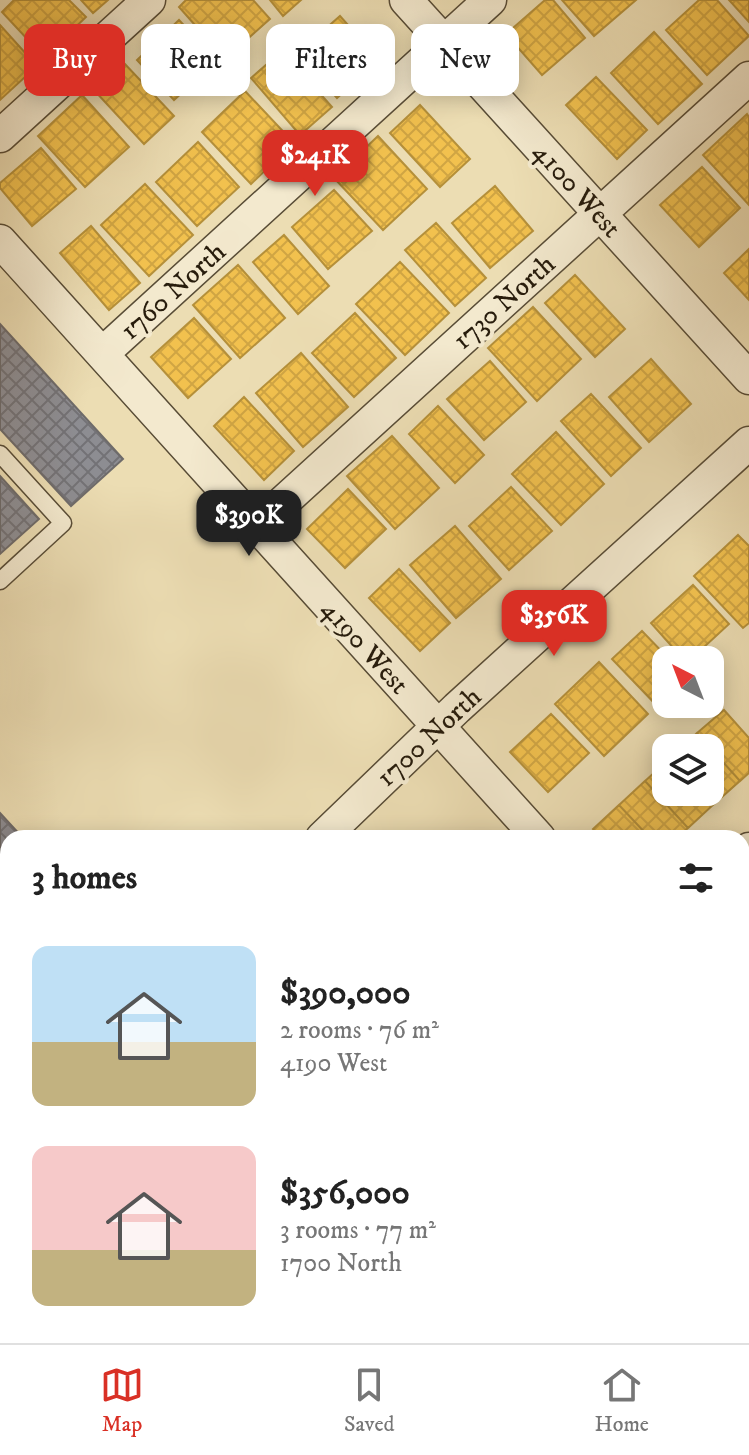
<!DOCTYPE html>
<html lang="en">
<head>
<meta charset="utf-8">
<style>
	body { margin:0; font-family:"IM FELL DW Pica",serif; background:#f6f6f6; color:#222; height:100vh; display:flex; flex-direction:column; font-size:30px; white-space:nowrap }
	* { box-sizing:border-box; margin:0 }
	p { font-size:26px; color:#767676 }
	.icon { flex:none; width:44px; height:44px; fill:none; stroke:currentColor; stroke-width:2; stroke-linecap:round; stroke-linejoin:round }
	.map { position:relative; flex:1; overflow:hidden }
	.panel { position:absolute; left:0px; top:830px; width:750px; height:514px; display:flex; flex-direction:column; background:#fff; border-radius:24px 24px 0 0; box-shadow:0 4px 20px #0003 }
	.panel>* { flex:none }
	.hud { position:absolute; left:24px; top:24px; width:702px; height:72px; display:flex; gap:16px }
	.needle { width:52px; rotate:318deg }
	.buttons { position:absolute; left:652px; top:646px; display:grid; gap:16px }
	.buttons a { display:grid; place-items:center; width:72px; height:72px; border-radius:16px; background:#fff; box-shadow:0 4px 20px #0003; font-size:40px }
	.price { position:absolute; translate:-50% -68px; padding:0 18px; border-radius:16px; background:#d93025; color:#fff; font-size:26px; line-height:52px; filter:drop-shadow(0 2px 4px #0008) }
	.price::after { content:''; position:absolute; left:50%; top:48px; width:24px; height:18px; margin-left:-12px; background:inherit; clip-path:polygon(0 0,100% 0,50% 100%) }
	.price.on { background:#222; color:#fff }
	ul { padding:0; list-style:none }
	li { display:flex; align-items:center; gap:24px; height:200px; padding:0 32px }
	li span { display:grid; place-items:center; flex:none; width:224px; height:160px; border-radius:16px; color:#555 }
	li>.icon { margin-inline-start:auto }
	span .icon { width:96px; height:96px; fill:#fffc; stroke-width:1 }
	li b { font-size:34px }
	h2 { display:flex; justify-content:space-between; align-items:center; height:96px; padding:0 32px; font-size:34px }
	.pill { padding:0 28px; border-radius:16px; background:#fff; box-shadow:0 4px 20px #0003; font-size:28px; line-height:72px }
	.pill.on { background:#d93025; color:#fff }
	.tab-bar { display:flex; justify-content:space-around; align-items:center; height:112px; border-top:2px solid #e0e0e0; background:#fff; font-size:22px; color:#767676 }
	.tab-bar a { display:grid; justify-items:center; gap:4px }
	.tab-bar .on { color:#d93025 }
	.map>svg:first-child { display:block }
	.homes { fill:url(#homes-cross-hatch); stroke:#b5903a; stroke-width:2 }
	.shops { fill:url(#shops-cross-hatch); stroke:#ab4524; stroke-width:2 }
	.industry { fill:url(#industry-cross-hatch); stroke:#6e6b6a; stroke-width:2 }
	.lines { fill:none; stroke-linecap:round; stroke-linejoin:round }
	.service-casing { stroke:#584c36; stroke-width:19 }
	.minor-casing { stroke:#584c36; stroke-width:35 }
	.service { stroke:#f3e9ce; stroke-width:16 }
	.minor { stroke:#f3e9ce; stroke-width:32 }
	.labels { text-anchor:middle; stroke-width:8; stroke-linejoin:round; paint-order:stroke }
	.street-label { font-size:28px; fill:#271c0c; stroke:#f3e9ce }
</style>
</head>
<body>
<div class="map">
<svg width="749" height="1343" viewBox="0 0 749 1343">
	<defs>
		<pattern id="homes-cross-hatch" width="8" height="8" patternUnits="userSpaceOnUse" patternTransform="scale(2)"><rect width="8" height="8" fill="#f2c14e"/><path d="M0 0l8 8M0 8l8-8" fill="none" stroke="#d0a543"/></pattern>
		<pattern id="shops-cross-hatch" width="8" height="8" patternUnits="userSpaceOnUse" patternTransform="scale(2)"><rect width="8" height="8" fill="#e4572e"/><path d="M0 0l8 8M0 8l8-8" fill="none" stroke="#b94726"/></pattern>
		<pattern id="industry-cross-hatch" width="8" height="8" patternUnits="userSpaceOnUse" patternTransform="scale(2)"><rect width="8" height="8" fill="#8d8d92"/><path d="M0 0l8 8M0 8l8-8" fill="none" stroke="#737276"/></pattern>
	</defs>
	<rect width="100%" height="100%" fill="#ecddb3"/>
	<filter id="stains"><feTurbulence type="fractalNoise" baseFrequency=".0025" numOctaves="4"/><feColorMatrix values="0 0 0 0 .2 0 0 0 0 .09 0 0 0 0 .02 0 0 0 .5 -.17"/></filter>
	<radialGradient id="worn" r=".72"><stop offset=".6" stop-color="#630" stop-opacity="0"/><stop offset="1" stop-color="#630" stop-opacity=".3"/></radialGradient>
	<!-- homes -->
	<path class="homes" d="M 14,0 L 69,0 L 86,17 L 44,57 L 2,12 Z
		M 81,0 L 108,0 L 93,13 Z
		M 186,0 L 253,0 L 270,19 L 225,59 L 179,7 Z
		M 270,0 L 301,0 L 283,16 Z
		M 545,0 L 553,0 L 585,38 L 542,75 L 506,34 Z
		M 562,0 L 636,0 L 594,36 Z
		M 699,0 L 717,0 L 749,36 L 707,75 L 666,30 Z
		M 729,0 L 749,0 L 749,22 Z
		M 340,16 L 379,60 L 337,98 L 298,53 Z
		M 179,20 L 217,61 L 174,100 L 137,60 Z
		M 0,25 L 37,66 L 0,100 Z
		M 654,32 L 702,84 L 658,124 L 611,73 Z
		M 282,51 L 332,107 L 300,135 L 251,78 Z
		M 123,62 L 174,116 L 144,144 L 93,89 Z
		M 596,77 L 647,130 L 617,159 L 566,105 Z
		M 245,91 L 294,143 L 251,184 L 202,132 Z
		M 82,95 L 129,147 L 85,187 L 38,136 Z
		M 420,105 L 470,159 L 440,187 L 390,133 Z
		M 747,114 L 749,117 L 749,205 L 703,155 Z
		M 378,136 L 427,189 L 383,230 L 334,178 Z
		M 198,142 L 239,187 L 197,226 L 156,182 Z
		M 41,148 L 76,189 L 32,226 L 0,188 L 0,183 Z
		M 702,167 L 740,208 L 699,247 L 660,205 Z
		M 145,184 L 193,235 L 149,276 L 101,225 Z
		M 495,186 L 533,231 L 490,268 L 452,223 Z
		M 334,190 L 372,231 L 328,269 L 292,227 Z
		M 436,223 L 486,278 L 455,306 L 405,250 Z
		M 91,226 L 140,283 L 109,310 L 60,253 Z
		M 284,235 L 329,286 L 298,314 L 253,262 Z
		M 749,249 L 749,300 L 724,273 Z
		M 400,262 L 449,313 L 405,355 L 356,304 Z
		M 238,265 L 285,318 L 240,358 L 193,305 Z
		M 575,275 L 625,329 L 595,357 L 545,303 Z
		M 533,307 L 581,359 L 537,401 L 488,348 Z
		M 355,313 L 396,358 L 354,397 L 312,353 Z
		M 194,318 L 231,359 L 188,398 L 151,357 Z
		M 301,353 L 348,407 L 303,447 L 256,393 Z
		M 651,359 L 691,404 L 649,442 L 609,397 Z
		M 490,361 L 526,402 L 484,440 L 447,399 Z
		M 591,394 L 641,448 L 611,476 L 561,421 Z
		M 244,397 L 294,451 L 264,480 L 214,426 Z
		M 438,406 L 484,455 L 455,483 L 409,434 Z
		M 556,432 L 604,484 L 561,525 L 512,474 Z
		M 392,436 L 439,488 L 395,529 L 347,476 Z
		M 511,487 L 552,531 L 509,570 L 469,526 Z
		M 348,489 L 386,529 L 345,568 L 307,529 Z
		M 455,526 L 501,579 L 456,618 L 410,565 Z
		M 738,535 L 749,546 L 749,623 L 743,628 L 694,576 Z
		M 399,569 L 450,623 L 420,651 L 369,598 Z
		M 693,585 L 729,624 L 690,660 L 684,660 L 651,623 Z
		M 642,631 L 670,660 L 666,660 L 667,704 L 661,710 L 612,659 Z
		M 599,662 L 648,714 L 604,756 L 555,704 Z
		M 724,710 L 749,738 L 749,773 L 740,781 L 697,733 Z
		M 551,714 L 589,753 L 548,792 L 510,752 Z
		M 697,733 L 740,781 L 714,804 L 703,792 L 710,792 L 710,748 L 682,748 Z
		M 666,762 L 666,792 L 703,792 L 714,804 L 688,828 L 645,781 Z
		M 645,781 L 688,828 L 677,838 L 650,838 L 619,805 Z
		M 619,805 L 650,838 L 601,838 L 593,829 Z
		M 742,957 L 749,965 L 749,1007 L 744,1011 Z
		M 749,1074 L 749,1117 L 742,1109 L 742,1081 Z
		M 742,1109 L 749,1117 L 749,1160 L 745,1164 Z
		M 749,1312 L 749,1343 L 715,1343 L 723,1336 L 742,1336 L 742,1318 Z"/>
	<!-- shops -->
	<path class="shops" d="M 374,1336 L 422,1336 L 414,1343 L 380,1343 Z"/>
	<!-- industry -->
	<path class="industry" d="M 0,324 L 123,459 L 71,506 L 0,429 Z
		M 0,476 L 39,519 L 0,554 Z
		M 0,813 L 23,838 L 8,838 L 8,945 L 0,936 Z"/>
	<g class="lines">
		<!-- service casing -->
		<g class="service-casing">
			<path id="service" d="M 0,454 L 63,523 L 0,581
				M 0,985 L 8,994
				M 341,1336 L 347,1343
				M 440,1343 L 448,1336"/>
		</g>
		<!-- minor casing -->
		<g class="minor-casing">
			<path id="minor" d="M 406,0 L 749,378
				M 0,136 L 149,0
				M 0,241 L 539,838
				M 102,354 L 490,0
				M 257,526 L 749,78
				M 322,838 L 457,708 L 749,443
				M 742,855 L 749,849
				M 0,1143 L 8,1136
				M 0,1222 L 8,1228
				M 742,1247 L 749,1241
				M 152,1336 L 161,1343
				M 637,1343 L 645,1336"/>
		</g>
		<!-- service -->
		<use href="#service" class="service"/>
		<!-- minor -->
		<use href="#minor" class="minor"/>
	</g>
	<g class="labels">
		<!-- street labels -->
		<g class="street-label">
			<text transform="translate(578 189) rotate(48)" y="10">4100 West</text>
			<text transform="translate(172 290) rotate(-42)" y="10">1760 North</text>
			<text transform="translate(503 301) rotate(-42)" y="10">1730 North</text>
			<text transform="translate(366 646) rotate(48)" y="10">4190 West</text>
			<text transform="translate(428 736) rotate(-43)" y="10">1700 North</text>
		</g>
	</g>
	<rect width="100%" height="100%" filter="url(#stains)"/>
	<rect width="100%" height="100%" fill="url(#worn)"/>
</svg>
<div class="buttons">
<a><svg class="needle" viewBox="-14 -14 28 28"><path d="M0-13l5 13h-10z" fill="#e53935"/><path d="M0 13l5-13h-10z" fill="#767676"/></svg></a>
<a><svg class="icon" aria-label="layers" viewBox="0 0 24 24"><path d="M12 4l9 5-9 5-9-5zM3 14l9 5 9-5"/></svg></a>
</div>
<b class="price" style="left:315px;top:198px">$241K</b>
<b class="price on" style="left:249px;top:558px">$390K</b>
<b class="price" style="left:554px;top:658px">$356K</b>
<div class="hud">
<a class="pill on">Buy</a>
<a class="pill">Rent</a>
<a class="pill">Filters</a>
<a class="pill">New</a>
</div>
<section class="panel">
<h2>3 homes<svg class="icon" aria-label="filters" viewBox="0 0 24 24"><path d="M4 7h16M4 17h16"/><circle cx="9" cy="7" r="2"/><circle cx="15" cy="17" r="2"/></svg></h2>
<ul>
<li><span style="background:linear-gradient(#bfe0f5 60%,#c2b280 0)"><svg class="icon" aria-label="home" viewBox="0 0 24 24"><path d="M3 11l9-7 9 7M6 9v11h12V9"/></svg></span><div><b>$390,000</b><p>2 rooms · 76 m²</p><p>4190 West</p></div></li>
<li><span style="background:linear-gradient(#f6c9c9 65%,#c2b280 0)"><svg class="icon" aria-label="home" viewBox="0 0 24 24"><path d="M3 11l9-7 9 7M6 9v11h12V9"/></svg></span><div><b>$356,000</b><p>3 rooms · 77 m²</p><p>1700 North</p></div></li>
</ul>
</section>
</div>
<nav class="tab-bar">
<a class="on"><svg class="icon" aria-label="map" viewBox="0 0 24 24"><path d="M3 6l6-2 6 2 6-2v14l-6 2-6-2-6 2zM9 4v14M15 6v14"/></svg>Map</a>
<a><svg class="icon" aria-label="saved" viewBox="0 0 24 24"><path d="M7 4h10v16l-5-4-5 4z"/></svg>Saved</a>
<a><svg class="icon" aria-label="home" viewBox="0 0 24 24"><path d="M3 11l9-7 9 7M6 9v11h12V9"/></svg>Home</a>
</nav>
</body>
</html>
